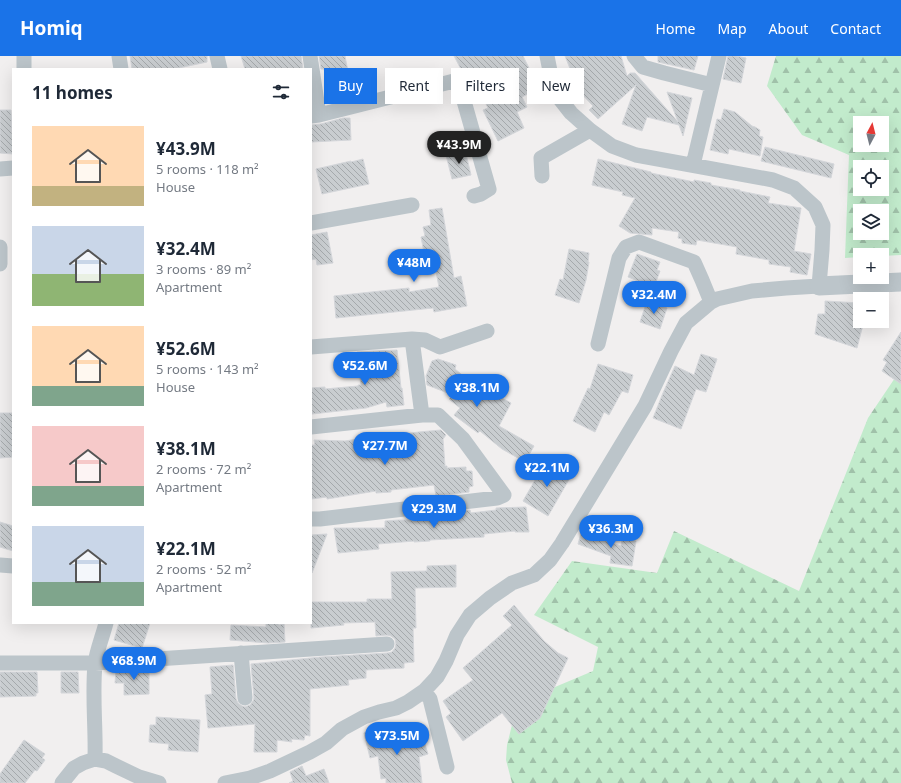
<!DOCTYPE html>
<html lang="en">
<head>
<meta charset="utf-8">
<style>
	body { margin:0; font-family:"Noto Sans",sans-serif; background:#f2f2f3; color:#1f2937; height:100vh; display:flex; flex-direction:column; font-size:15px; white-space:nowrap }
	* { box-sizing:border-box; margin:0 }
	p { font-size:13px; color:#747a83 }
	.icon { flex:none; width:22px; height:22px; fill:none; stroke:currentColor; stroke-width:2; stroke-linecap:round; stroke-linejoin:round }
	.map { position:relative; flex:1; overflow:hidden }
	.side { position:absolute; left:12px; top:12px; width:300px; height:556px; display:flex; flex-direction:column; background:#fff; border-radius:0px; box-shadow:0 4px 16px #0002 }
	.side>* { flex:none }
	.hud { position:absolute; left:324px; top:12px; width:380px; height:36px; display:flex; gap:8px }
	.needle { width:26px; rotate:7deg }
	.buttons { position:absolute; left:853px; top:60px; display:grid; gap:8px }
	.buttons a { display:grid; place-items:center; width:36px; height:36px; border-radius:0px; background:#fff; box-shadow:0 4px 16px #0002; font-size:20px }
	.price { position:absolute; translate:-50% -34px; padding:0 9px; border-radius:14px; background:#1a73e8; color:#fff; font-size:13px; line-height:26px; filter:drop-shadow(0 1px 2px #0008) }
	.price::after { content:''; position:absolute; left:50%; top:24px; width:12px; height:9px; margin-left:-6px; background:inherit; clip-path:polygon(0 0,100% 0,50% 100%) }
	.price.on { background:#222; color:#fff }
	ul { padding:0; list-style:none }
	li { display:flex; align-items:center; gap:12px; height:100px; padding:0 20px }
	li span { display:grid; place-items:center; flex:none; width:112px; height:80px; border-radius:0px; color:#555 }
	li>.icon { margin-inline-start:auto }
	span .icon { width:48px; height:48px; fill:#fffc; stroke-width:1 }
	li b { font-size:17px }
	h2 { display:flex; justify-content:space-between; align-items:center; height:48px; padding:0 20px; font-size:17px }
	.chip { padding:0 14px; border-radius:0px; background:#fff; box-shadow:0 4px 16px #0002; font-size:14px; line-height:36px }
	.chip.on { background:#1a73e8; color:#fff }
	header { display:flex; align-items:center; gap:24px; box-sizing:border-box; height:56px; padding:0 20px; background:#1a73e8; color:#fff }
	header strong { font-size:19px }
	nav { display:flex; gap:22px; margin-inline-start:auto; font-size:14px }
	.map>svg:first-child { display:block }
	.forest { fill:url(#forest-firs); fill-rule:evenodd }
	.building { fill:url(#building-back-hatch); stroke:#d4d6da }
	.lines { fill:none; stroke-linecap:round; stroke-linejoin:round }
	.minor { stroke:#bcc5ca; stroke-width:15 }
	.tertiary { stroke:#bcc5ca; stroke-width:19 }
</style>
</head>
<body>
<header>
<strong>Homiq</strong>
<nav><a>Home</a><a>Map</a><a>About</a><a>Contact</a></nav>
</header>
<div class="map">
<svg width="901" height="727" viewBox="0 0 901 727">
	<defs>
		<pattern id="forest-firs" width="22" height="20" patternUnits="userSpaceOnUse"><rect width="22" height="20" fill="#c2ebcc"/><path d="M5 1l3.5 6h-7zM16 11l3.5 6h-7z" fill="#a0c1a9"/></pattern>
		<pattern id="building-back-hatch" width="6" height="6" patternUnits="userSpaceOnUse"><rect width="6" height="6" fill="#c9cdd0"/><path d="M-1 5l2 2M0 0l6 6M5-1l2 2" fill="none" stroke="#a5a9ac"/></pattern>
	</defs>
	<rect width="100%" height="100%" fill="#f1efef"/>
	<!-- forest -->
	<path class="forest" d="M 776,0 L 901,0 L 901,199 L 882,200 L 882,199 L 860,199 L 860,201 L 845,202 L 849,99 L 802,79 L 767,30 ZM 860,67 L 882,67 L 882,89 L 860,89 ZM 860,111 L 882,111 L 882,133 L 860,133 ZM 860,155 L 882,155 L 882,177 L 860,177 Z
		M 901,313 L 901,727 L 512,727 L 506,704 L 507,689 L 512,669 L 530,648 L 555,631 L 593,615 L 598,591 L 534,559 L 572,505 L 657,517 L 674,475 L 799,535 L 868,362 Z"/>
	<!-- building -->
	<path class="building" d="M 130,0 L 207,0 L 207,6 L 174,13 L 132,13 Z
		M 241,0 L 301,0 L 303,13 L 245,13 Z
		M 319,0 L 345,0 L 349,21 L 327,26 L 324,13 L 321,13 Z
		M 454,0 L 523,0 L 539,32 L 522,41 L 527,51 L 517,56 L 524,72 L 498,85 L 483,54 L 488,52 L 469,12 L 462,15 Z
		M 565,0 L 621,0 L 627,20 L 630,17 L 635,17 L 678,66 L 667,36 L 692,42 L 683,80 L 679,69 L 647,61 L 642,75 L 622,68 L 636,29 L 598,63 L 589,54 L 593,50 L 579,35 Z
		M 658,0 L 698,0 L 694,14 L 658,6 Z
		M 728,0 L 736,0 L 746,2 L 741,27 L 723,23 Z
		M 724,53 L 735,56 L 752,70 L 755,71 L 760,74 L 759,80 L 763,81 L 760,100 L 729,93 L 728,98 L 710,94 L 717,63 L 721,64 Z
		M 0,54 L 11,54 L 13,98 L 0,97 Z
		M 343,62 L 350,62 L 351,84 L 311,86 L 311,69 L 321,68 Z
		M 765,91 L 834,108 L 831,122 L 761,105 Z
		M 465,94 L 471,119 L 452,123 L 446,99 Z
		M 363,103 L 369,128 L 322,138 L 316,113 L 351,105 L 351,106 Z
		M 598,103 L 651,116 L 651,117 L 694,126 L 694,124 L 711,127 L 711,129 L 740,134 L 740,135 L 770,141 L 768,147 L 801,152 L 794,195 L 811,198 L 807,219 L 790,216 L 791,211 L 769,208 L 769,204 L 736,198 L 737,191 L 697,184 L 696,189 L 682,187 L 682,183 L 678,182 L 679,176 L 652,172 L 652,179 L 630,177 L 619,170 L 635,142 L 622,139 L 623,136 L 592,129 Z
		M 442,152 L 454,222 L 461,220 L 467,250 L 434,256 L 433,252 L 336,262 L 334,240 L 409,232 L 409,236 L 439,231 L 434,206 L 426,207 L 421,181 L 425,180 L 423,171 L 431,169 L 429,154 Z
		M 327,176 L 333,207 L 317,209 L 316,203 L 311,204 L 311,179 Z
		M 569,193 L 589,197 L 588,206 L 589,206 L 586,224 L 579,247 L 555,239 L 560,223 L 563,224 Z
		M 637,198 L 660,206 L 657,214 L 660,215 L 654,231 L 628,221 Z
		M 647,245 L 667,252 L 660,273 L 640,266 Z
		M 825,245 L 860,247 L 860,265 L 864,265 L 857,292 L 815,278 L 818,258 L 825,258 Z
		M 901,276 L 901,328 L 882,315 L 887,306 L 883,304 Z
		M 397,294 L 401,332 L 402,332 L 404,349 L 387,351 L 386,346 L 366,352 L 312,358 L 311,332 L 325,331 L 325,333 L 358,330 L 358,329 L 361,329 L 357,296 Z
		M 701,298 L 717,303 L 706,336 L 696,333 L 681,373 L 653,362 L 663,337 L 675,310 L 694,319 Z
		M 438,303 L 456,309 L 455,313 L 485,338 L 487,334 L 511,347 L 499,370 L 534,390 L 525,406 L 502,393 L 480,375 L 478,377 L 454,359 L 460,352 L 449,343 L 453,339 L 427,329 L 426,320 L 432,305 Z
		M 598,308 L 633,319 L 628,337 L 622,335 L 609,359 L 604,356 L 595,376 L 573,365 L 588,332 L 590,333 Z
		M 0,357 L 13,357 L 13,401 L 0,402 Z
		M 441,374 L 446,379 L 443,383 L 445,410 L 447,410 L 447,412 L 466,411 L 466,415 L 472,415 L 473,430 L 469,431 L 469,436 L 436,440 L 434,429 L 391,434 L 391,436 L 376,437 L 376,435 L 327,443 L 327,441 L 311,443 L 311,389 L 315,389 L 314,384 L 345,385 L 394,377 L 394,379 L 419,376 Z
		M 546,405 L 571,420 L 548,460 L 523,445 Z
		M 526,451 L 529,476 L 515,476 L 515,475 L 484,478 L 484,481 L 430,484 L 430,485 L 414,486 L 414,485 L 378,488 L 379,493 L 338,497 L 334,472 L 385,472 L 385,465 L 399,464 L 436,464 L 436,458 L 470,454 L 471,457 L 496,454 L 496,452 Z
		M 0,466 L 13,470 L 13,495 L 0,491 Z
		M 581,477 L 621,490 L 622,483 L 636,485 L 632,510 L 610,507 L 611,500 L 578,488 Z
		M 327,478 L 312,517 L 311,516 L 311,479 Z
		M 456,509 L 456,531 L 415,532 L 416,572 L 413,572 L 414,606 L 404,607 L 404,612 L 366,614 L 366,622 L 348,624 L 349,629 L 310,633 L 310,680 L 305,679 L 304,684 L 291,683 L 292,686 L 277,684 L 277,696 L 254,696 L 255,668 L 208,672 L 205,639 L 212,638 L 210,611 L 233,609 L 236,643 L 238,647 L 242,650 L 245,651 L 250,649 L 253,645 L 254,642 L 251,608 L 321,601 L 388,597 L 392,596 L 395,592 L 396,588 L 395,583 L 391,580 L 387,579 L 376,580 L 375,566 L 343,567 L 344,569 L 311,572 L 311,546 L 367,546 L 367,543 L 392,543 L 391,516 L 427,515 L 427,510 Z
		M 514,549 L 544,585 L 558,597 L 568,602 L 540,662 L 519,678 L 502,657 L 463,685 L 446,661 L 451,657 L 443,645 L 473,624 L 463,612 L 512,569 L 503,560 Z
		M 119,567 L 150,567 L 142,592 L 114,584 Z
		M 266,567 L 278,567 L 279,569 L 284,568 L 285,586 L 268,587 L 230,584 L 231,569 L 266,571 Z
		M 149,613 L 149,638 L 124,639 L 124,627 L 115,627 L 116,615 Z
		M 0,616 L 37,616 L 38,637 L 36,637 L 36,640 L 0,641 Z
		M 61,616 L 78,616 L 79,637 L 61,637 Z
		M 156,661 L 200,664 L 198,696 L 168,694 L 169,688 L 149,686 L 150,669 L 156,669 Z
		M 381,670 L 385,680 L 390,679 L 391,684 L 421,676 L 428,698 L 419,701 L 422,727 L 386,727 L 386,722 L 381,723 L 378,700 L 370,702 L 364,677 Z
		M 24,684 L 45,698 L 42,702 L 45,704 L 37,715 L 35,714 L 25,727 L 0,727 L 0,718 Z
		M 302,710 L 306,720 L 324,713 L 329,727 L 289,727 L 293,725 L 290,716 Z"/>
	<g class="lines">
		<!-- minor -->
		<path class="minor" d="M 24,0 L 24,13
			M 119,0 L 121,13
			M 217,0 L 220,13
			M 310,0 L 319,59
			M 634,0 L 643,11 L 664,17 L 712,29
			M 311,60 L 319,59 L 458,24 L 489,133 L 481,138 L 474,140
			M 693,109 L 719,0
			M 0,113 L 13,112
			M 542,120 L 541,102 L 590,74
			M 311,167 L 412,149
			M 0,191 L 0,208
			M 412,283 L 425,284 L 440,291 L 487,275
			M 598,288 L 619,202 L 626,191 L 639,186 L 694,206 L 702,224 L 711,246
			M 311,291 L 412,283 L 422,359
			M 311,371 L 422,359 L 438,359 L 463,383 L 504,439 L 497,442 L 320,463 L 311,463
			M 0,509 L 13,510
			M 241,597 L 245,642
			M 0,607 L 95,607 L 387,588
			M 424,635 L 430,643 L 447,711
			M 95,703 C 96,672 92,640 95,608 C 96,597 103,579 106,567
			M 62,727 L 74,712 L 83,707 L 95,703 L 106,705 L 116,710 L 139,721 L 159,727
			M 225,727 L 250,722 L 270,715 L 310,696 L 326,687 L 342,673 L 364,661 L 379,656 L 396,652 L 408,646 L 424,635 L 437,621 L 446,605 L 457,579 L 470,559 L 490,542 L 512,527 L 534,519 L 550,504 L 562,487 L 645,350 L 671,295 L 686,267 L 711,246 L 717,243 L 752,235 L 786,232 L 819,230 L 822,194 L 823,169 L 815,151 L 794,132 L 773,124 L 636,99 L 612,90 L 590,74 L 571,57 L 560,43 L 551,20 L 547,0"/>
		<!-- tertiary -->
		<path class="tertiary" d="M 819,230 L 901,226"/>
	</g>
</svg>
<div class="buttons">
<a><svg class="needle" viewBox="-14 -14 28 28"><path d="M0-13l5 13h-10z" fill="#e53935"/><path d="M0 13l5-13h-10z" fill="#747a83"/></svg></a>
<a><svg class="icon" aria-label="locate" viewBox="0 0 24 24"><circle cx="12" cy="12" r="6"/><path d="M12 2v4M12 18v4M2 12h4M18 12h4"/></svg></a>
<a><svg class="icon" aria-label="layers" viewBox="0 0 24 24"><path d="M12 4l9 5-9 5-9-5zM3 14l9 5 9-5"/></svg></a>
<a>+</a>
<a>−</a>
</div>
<b class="price on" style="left:459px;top:109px">¥43.9M</b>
<b class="price" style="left:414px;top:227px">¥48M</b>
<b class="price" style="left:654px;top:259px">¥32.4M</b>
<b class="price" style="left:365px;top:330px">¥52.6M</b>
<b class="price" style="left:477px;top:352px">¥38.1M</b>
<b class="price" style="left:385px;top:410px">¥27.7M</b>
<b class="price" style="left:547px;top:432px">¥22.1M</b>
<b class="price" style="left:434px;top:473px">¥29.3M</b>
<b class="price" style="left:611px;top:493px">¥36.3M</b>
<b class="price" style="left:134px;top:625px">¥68.9M</b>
<b class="price" style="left:397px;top:700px">¥73.5M</b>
<div class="hud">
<a class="chip on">Buy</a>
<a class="chip">Rent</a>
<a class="chip">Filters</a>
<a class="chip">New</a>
</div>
<section class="side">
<h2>11 homes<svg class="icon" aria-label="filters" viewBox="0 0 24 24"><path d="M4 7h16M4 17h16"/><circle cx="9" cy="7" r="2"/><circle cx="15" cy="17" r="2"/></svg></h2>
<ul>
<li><span style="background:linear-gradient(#ffd9b3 75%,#c2b280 0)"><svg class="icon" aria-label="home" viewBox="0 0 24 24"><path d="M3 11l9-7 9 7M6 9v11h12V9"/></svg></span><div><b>¥43.9M</b><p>5 rooms · 118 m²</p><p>House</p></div></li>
<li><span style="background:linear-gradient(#c9d6e8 60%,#8fb573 0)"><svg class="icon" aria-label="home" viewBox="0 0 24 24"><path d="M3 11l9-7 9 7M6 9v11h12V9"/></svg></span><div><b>¥32.4M</b><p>3 rooms · 89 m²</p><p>Apartment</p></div></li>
<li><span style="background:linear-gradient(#ffd9b3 75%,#7fa58c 0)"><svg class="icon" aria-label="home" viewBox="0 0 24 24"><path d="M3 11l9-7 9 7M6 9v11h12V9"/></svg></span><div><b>¥52.6M</b><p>5 rooms · 143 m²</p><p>House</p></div></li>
<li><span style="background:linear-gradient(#f6c9c9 75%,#7fa58c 0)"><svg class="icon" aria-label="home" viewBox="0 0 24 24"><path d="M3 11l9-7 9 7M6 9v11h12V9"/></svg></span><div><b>¥38.1M</b><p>2 rooms · 72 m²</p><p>Apartment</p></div></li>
<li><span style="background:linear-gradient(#c9d6e8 70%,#7fa58c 0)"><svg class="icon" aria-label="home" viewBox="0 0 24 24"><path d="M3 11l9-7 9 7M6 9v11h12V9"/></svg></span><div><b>¥22.1M</b><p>2 rooms · 52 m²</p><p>Apartment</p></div></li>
</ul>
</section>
</div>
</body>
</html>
